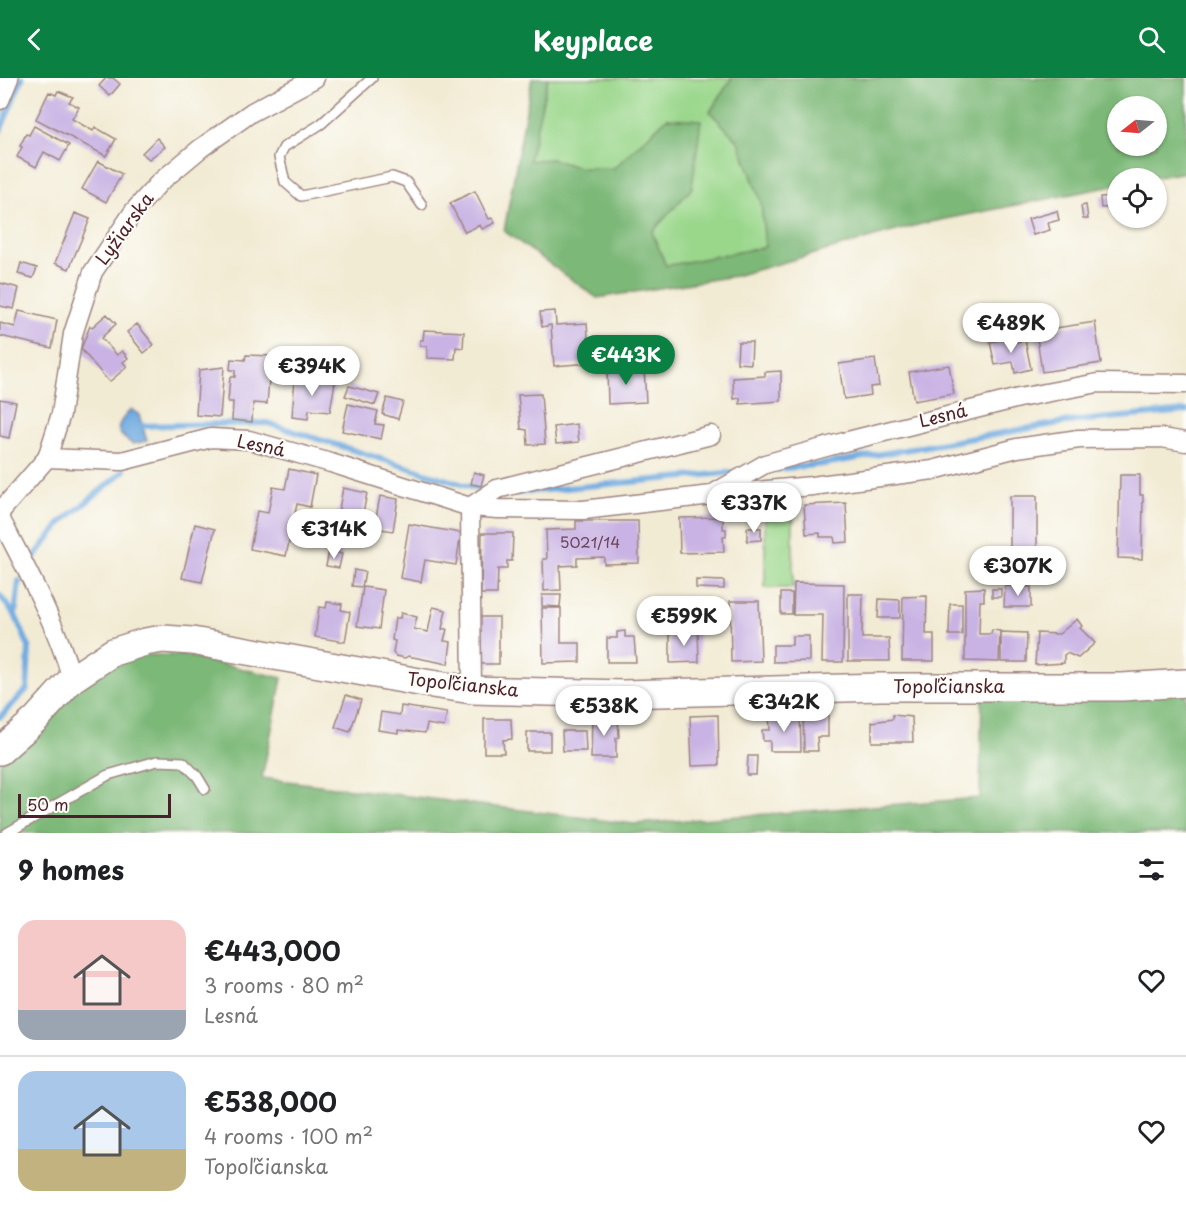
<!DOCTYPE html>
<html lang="en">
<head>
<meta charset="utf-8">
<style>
	body { margin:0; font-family:"Playpen Sans",sans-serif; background:#f2f2f2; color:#202124; height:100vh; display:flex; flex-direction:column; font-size:22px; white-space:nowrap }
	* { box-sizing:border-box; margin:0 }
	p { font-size:20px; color:#757577 }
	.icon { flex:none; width:33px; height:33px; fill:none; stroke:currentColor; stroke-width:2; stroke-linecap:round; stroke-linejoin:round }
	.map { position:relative; height:755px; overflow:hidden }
	.details { display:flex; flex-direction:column; background:#fff; flex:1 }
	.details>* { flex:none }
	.needle { width:39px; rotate:253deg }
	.fabs { position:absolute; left:1107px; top:18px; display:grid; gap:12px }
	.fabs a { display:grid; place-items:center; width:60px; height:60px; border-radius:50%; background:#fff; box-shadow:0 2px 4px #0004; font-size:30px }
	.scale { position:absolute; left:18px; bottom:15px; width:153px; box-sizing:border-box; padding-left:6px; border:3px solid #4a1f2b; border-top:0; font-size:16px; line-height:21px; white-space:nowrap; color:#4a1f2b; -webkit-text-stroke:4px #fdfcf7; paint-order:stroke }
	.price { position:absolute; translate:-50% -51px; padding:0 14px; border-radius:21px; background:#fff; color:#222; font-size:20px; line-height:39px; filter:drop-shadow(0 2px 3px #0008) }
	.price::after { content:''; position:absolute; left:50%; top:36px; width:18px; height:14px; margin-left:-9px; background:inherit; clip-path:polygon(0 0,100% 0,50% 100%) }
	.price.on { background:#0b8043; color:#fff }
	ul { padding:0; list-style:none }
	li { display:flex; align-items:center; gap:18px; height:150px; padding:0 18px }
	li+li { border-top:2px solid #e0e0e0 }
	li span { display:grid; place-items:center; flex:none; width:168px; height:120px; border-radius:18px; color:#555 }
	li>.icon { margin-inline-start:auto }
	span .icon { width:72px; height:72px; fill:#fffc; stroke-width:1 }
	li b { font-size:26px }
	h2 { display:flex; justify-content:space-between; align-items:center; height:72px; padding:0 18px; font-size:26px }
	header { display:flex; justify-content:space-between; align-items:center; height:78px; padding:0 18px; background:#0b8043; color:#fff; font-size:27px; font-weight:700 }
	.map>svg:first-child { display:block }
	.green { fill:#9ad78b; stroke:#727b5b; stroke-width:1.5 }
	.forest { fill:#7bb877; stroke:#626c51; stroke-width:1.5; fill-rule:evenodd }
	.water { fill:#6faae0; stroke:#5c6486; stroke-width:1.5 }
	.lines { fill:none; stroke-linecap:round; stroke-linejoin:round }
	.stream { stroke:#6faae0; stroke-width:6 }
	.building { fill:#c9b3e4 }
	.service-casing { stroke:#9e8580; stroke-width:12 }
	.minor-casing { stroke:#9e8580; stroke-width:21 }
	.secondary-casing { stroke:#9e8580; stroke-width:30 }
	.service { stroke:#fff; stroke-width:9 }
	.minor { stroke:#fff; stroke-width:18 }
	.secondary { stroke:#fff; stroke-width:27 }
	.labels { text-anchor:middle; stroke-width:4.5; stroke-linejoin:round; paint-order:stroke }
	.number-label { font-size:15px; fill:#6a4459 }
	.street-label { font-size:18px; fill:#4a1f2b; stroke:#fdfcf7 }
</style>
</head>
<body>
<header><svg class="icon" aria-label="back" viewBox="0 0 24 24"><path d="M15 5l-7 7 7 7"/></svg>Keyplace<svg class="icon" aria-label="search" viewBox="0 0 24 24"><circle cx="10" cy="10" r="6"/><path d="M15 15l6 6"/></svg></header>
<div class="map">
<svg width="1186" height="755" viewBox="0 0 1186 755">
	<rect width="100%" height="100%" fill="#fdfcf7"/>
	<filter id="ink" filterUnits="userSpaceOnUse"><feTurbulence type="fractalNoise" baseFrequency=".0167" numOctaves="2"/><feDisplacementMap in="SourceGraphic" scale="12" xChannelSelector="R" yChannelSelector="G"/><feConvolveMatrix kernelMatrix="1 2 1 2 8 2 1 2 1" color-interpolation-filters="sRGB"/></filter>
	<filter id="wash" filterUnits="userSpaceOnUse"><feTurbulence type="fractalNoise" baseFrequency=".008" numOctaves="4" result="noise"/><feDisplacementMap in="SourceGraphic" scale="24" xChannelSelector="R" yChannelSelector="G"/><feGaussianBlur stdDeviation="1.35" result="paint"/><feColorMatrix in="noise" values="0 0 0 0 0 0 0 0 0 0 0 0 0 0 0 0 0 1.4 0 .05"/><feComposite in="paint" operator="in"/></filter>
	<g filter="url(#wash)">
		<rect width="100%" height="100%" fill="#f2ebd4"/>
		<!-- green -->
		<path class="green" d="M 548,0 L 732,0 L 710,34 L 739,64 L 761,124 L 765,169 L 666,188 L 652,154 L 692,110 L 667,40 L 614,91 L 581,90 L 551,81 L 528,83 Z
			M 765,426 L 793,427 L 793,510 L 765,510 Z"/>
		<!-- forest -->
		<path class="forest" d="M 532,0 L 548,0 L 529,83 L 551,81 L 581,90 L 614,90 L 667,40 L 701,42 L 692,110 L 652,154 L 666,188 L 765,169 L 761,124 L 739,64 L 710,34 L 732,0 L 1186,0 L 1186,94 L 1152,100 L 1118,100 L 1117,107 L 921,146 L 735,198 L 597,220 L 504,153 ZM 1118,28 L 1156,28 L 1156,68 L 1118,68 Z
			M 126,577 L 184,577 L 282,600 L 262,700 L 634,746 L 980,720 L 982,610 L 1186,607 L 1186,755 L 0,755 L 0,685 L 80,601 Z"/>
		<!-- water -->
		<path class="water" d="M 131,331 L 139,337 L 147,363 L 133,366 C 112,354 116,347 131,331 Z"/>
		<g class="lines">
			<!-- stream -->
			<path class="stream" d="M 0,53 L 22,0
				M 135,348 L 267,345 L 486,414
				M 777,391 L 823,386 L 1066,344 L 1186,333
				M 514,415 L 737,394
				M 31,483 L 61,445 L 124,393
				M 0,518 L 15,537 L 29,569 L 27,611 L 0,639
				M 15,537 L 19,503"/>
		</g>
		<g id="blocks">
			<!-- building -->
			<path class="building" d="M 106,0 L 113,0 L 120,6 L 110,18 L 99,8 Z
				M 58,13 L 73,19 L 69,24 L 79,29 L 72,41 L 93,53 L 95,49 L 116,61 L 106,78 L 36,41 L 49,14 L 56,17 Z
				M 34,48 L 69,67 L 60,83 L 44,74 L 36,89 L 17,79 L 22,69 L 20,68 L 26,56 L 29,57 Z
				M 157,60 L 165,69 L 149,81 L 142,75 Z
				M 98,83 L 122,96 L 106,124 L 82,111 Z
				M 475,113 L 489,141 L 492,140 L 495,145 L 482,151 L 480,147 L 465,154 L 450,125 Z
				M 1116,118 L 1117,129 L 1101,130 L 1100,119 Z
				M 1086,127 L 1088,141 L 1083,141 L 1081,128 Z
				M 1057,133 L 1059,142 L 1048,145 L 1050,152 L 1033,157 L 1028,141 Z
				M 75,135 L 90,141 L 69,191 L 55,185 Z
				M 21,185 L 37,190 L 33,200 L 18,196 Z
				M 0,205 L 19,210 L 14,231 L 0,228 Z
				M 19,233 L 57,242 L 52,270 L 0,258 L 0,245 L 15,249 Z
				M 555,233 L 556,247 L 587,245 L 590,285 L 554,288 L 551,247 L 542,249 L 540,234 Z
				M 107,236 L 116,246 L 101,260 L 117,277 L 122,273 L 128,280 L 123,284 L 127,289 L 109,304 L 81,271 L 90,248 L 92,249 Z
				M 1095,244 L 1101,285 L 1042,294 L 1036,253 Z
				M 137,246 L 154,267 L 144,275 L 127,254 Z
				M 424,252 L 464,254 L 463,270 L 456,269 L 455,281 L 427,280 L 427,268 L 420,268 L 420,262 L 423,262 Z
				M 1010,260 L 1011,265 L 1025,262 L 1031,291 L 1015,295 L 1013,284 L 995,287 L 990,264 Z
				M 738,264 L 752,264 L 751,286 L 737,285 Z
				M 246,277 L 271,278 L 267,326 L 253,325 L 252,344 L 232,342 L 233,324 L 228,324 L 230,299 L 235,299 L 235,292 L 230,292 L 231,281 L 245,282 Z
				M 875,281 L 879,308 L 870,309 L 871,317 L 844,321 L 839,286 Z
				M 949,287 L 954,316 L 914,323 L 909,294 Z
				M 224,289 L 220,339 L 196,337 L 199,292 Z
				M 644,290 L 646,324 L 608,326 L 607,291 Z
				M 781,293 L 781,323 L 740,326 L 740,320 L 734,321 L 733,300 L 765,298 L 765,294 Z
				M 295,299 L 335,304 L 330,334 L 309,332 L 308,341 L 292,339 Z
				M 349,308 L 379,316 L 375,327 L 345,318 Z
				M 541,316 L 545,366 L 528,367 L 527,352 L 521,351 L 518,317 Z
				M 387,320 L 403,324 L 398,341 L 382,336 Z
				M 0,321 L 16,324 L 9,360 L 0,358 Z
				M 348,326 L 378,333 L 375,346 L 384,347 L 381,361 L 342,353 Z
				M 577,346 L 579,364 L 556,366 L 554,349 Z
				M 289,391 L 316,397 L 310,429 L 297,426 L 286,478 L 250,471 L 257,433 L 268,435 L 273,409 L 285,411 Z
				M 474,394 L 484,397 L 481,408 L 471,406 Z
				M 1120,397 L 1140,397 L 1140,417 L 1143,417 L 1142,481 L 1118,480 Z
				M 343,410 L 367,415 L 359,456 L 335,451 Z
				M 380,418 L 398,421 L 393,453 L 374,450 Z
				M 1010,418 L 1037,418 L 1037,489 L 1010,489 Z
				M 846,425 L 848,464 L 835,465 L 834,459 L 820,459 L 820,455 L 806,456 L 804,427 Z
				M 723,439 L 723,451 L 726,451 L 726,459 L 723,459 L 724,474 L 680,475 L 679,440 Z
				M 576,443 L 638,443 L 639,485 L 604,486 L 604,479 L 577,480 L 577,487 L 560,488 L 561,512 L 544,513 L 543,481 L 547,481 L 546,452 L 576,451 Z
				M 195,446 L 215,451 L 202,504 L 182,500 Z
				M 409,446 L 461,455 L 456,487 L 425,482 L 421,504 L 400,500 Z
				M 747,450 L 761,450 L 761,462 L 747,463 Z
				M 482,455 L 513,455 L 512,483 L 507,483 L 507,491 L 498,491 L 497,516 L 481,516 Z
				M 329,473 L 342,476 L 339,490 L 326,488 Z
				M 354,492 L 365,494 L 362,509 L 352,508 Z
				M 696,502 L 724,503 L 724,511 L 696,510 Z
				M 794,505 L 844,506 L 843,584 L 822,584 L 823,537 L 793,537 Z
				M 1005,508 L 1031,509 L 1031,529 L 1004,529 Z
				M 363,509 L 384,512 L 379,551 L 357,548 Z
				M 984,510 L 984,523 L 980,523 L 979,556 L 991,556 L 992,552 L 1000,553 L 999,584 L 965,583 L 965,511 Z
				M 992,511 L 1001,511 L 1001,519 L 992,519 Z
				M 781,515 L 792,515 L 792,536 L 781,536 Z
				M 848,516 L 863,516 L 862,560 L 889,560 L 890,583 L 848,583 Z
				M 542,517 L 561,517 L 560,529 L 542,528 Z
				M 927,518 L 926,556 L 934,556 L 934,583 L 902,583 L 903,519 Z
				M 879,521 L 900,522 L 900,540 L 878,540 Z
				M 730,523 L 759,523 L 761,583 L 731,584 Z
				M 327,524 L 342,526 L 341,532 L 350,534 L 345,564 L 315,559 L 319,529 L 326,530 Z
				M 950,526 L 962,526 L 962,557 L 949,557 Z
				M 433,529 L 446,532 L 442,551 L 447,551 L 444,563 L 451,564 L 448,586 L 408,578 L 405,580 L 396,578 L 393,575 L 395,563 L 392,562 L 395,540 L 400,540 L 401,535 L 417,539 L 414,551 L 428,554 Z
				M 542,530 L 561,530 L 561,565 L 580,565 L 580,584 L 543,585 Z
				M 479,539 L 499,539 L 499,586 L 479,586 Z
				M 1077,541 L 1082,548 L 1080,550 L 1095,565 L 1078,580 L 1067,575 L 1064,577 L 1064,585 L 1035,587 L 1037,555 L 1059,556 Z
				M 698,552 L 699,584 L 670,585 L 670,553 Z
				M 625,553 L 625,559 L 634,559 L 636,584 L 607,584 L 607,560 L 617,560 L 617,554 Z
				M 1001,554 L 1027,555 L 1026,584 L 1001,584 Z
				M 792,558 L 809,558 L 809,583 L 773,584 L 773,567 L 792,567 Z
				M 346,617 L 361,622 L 350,654 L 335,649 Z
				M 401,628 L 447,635 L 444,649 L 427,646 L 425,655 L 398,652 L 398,655 L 378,652 L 381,634 L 400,637 Z
				M 828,636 L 828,659 L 817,659 L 818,673 L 804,673 L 803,637 Z
				M 718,637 L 719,687 L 692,688 L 690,638 Z
				M 769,637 L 800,637 L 801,673 L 770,673 L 770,663 L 763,663 L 762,652 L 770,652 Z
				M 893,637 L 912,639 L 913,664 L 872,664 L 872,644 L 893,641 Z
				M 592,639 L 618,639 L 619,659 L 616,660 L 616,680 L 591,680 Z
				M 484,641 L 511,641 L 512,661 L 503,662 L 504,675 L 484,675 Z
				M 562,653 L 585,653 L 586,673 L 563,673 Z
				M 527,654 L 550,654 L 550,673 L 527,673 Z
				M 748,678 L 757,678 L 756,697 L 747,697 Z"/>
		</g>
	</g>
	<g filter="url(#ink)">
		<use href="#blocks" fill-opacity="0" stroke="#9e8580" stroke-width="1.5"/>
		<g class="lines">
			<!-- service casing -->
			<g class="service-casing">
				<path id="service" d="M 372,0 L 321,46 L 284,69 L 279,79 L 285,104 L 301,118 L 392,99 L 406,104 L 422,127
					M 7,755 L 108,697 L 157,683 L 183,684 L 197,698 L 205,711"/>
			</g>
			<!-- minor casing -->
			<g class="minor-casing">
				<path id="minor" d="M 0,22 L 9,0
					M 47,380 L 122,383 L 211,360 L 249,362 L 331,385 L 470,429 L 498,431 L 583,432 L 712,417 L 812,408 L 933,392 L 1017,370 L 1079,361 L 1162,360 L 1186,364
					M 716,414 L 765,386 L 844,364 L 1019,320 L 1098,305 L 1186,306
					M 470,429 L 497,411 L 711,357
					M 470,429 L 472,612
					M 0,434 L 47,380 L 61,336 L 73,256 L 93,194 L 134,133 L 159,105 L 201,70 L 252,34 L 315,0
					M 0,440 C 27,492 56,545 72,601"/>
			</g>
			<!-- secondary casing -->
			<g class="secondary-casing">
				<path id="secondary" d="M 0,673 L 36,641 L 72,601 L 113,574 L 145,564 L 163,561 L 192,563 L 425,605 L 472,612 L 623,616 L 880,609 L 1122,609 L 1186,605"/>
			</g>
			<!-- service -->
			<use href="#service" class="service"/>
			<!-- minor -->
			<use href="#minor" class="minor"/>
			<!-- secondary -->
			<use href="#secondary" class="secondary"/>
		</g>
	</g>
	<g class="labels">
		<!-- number labels -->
		<g class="number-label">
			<text x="590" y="470">5021/14</text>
		</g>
		<!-- street labels -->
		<g class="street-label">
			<text transform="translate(125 151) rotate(-54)" y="6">Lyžiarska</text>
			<text transform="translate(943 338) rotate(-14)" y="6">Lesná</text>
			<text transform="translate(261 368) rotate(12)" y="6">Lesná</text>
			<text transform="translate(463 607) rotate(6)" y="6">Topoľčianska</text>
			<text x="949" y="615">Topoľčianska</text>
		</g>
	</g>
</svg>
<div class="fabs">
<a><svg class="needle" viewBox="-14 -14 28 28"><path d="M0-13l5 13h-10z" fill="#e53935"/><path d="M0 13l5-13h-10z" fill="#757577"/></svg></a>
<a><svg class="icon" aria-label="locate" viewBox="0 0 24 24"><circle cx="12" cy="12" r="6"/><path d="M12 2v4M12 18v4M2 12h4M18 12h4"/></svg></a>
</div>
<div class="scale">50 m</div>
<b class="price" style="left:1011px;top:276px">€489K</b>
<b class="price on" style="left:626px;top:308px">€443K</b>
<b class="price" style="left:312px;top:319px">€394K</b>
<b class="price" style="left:754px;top:456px">€337K</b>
<b class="price" style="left:334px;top:482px">€314K</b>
<b class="price" style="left:1018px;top:519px">€307K</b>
<b class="price" style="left:684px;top:569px">€599K</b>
<b class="price" style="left:784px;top:655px">€342K</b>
<b class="price" style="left:604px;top:659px">€538K</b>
</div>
<section class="details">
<h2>9 homes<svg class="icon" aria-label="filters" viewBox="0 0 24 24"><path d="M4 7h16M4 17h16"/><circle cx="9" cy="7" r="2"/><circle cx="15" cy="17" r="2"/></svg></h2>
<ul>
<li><span style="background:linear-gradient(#f6c9c9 75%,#9aa5b1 0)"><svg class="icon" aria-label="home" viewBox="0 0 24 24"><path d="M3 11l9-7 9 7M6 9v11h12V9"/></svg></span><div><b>€443,000</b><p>3 rooms · 80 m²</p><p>Lesná</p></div><svg class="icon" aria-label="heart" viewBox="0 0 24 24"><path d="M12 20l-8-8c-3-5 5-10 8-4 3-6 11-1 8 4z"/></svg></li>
<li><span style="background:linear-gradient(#a9c7e8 65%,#c2b280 0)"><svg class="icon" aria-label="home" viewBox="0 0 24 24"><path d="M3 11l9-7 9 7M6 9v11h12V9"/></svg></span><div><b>€538,000</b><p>4 rooms · 100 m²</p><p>Topoľčianska</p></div><svg class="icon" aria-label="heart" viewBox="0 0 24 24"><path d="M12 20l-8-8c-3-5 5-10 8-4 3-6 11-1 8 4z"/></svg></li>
</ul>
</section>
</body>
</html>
